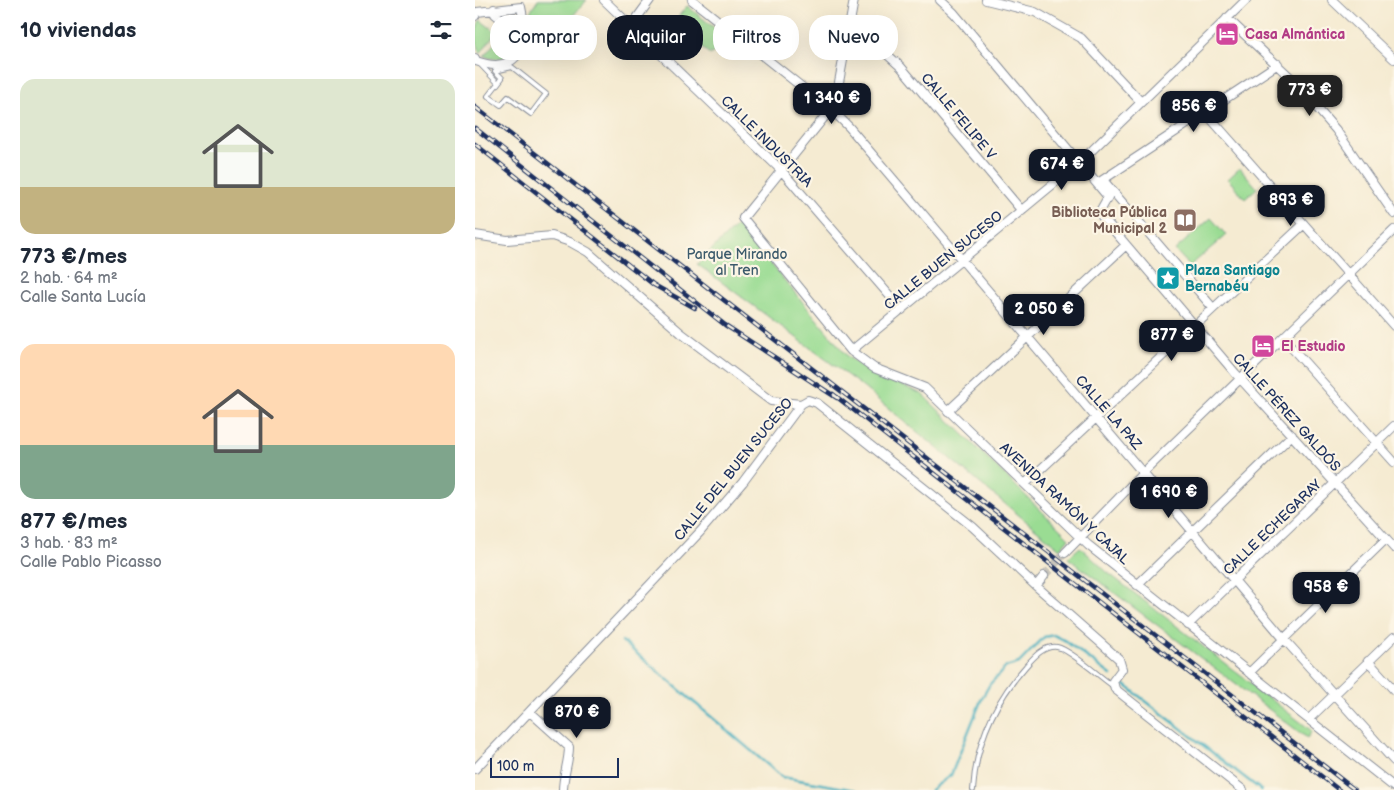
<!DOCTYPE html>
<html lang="es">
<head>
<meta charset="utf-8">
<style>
	body { margin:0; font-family:"Balsamiq Sans",sans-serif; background:#f2f2f3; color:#1f2937; height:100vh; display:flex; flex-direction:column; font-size:19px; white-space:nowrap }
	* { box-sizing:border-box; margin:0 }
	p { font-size:16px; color:#747a83 }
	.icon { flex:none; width:28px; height:28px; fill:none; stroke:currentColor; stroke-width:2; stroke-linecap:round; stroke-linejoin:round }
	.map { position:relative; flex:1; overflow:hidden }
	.drawer { display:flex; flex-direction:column; background:#fff; width:475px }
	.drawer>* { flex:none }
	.banner { position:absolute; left:15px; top:15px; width:475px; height:45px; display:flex; gap:10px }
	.scale { position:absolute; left:15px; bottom:12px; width:129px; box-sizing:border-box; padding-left:5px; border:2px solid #1b2f5e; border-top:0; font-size:14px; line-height:18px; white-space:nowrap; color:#1b2f5e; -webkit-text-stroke:4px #fcf5e5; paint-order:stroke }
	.price { position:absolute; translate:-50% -42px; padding:0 11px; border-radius:10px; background:#111827; color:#fff; font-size:16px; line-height:32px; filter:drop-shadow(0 1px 2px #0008) }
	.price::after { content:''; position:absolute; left:50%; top:30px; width:15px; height:11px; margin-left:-8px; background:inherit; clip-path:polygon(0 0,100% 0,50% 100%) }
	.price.on { background:#222; color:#fff }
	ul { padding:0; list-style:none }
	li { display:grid; align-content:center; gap:10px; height:265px; padding:0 20px }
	li span { display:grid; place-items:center; height:155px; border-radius:15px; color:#555 }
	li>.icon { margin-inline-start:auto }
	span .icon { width:90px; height:90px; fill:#fffc; stroke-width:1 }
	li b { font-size:21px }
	h2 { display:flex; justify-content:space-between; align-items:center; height:60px; padding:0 20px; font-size:21px }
	.chip { padding:0 18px; border-radius:20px; background:#fff; box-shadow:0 5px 20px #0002; font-size:18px; line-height:45px }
	.chip.on { background:#111827; color:#fff }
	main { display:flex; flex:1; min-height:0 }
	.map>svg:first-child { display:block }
	.green { fill:#9adc93; stroke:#5a8678 }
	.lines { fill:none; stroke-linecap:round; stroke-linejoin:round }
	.stream { stroke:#41aebf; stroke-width:2.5 }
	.street-tunnel { stroke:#c9c5bb; stroke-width:8; stroke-dasharray:8 4; stroke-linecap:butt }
	.lane-casing { stroke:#888d98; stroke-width:6 }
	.street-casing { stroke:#888d98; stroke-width:10 }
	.lane { stroke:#fff; stroke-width:4 }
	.street { stroke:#fff; stroke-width:8 }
	.rail-casing { stroke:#1b2f5e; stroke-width:4.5 }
	.rail { stroke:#fcf5e5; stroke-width:2.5; stroke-dasharray:8; stroke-linecap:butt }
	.labels { text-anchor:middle; stroke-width:4.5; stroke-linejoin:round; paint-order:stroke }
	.hotel-label { font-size:14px; font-weight:bold; fill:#b23c85; stroke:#fcf5e5; text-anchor:start }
	.street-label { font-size:14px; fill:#1b2f5e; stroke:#fcf5e5 }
	.education-label { font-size:14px; font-weight:bold; fill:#785e54; stroke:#fcf5e5; text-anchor:end }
	.park-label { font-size:14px; fill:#3b5a6b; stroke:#fcf5e5 }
	.culture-label { font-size:14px; font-weight:bold; fill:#0d838f; stroke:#fcf5e5; text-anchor:start }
</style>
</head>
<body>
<main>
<section class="drawer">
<h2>10 viviendas<svg class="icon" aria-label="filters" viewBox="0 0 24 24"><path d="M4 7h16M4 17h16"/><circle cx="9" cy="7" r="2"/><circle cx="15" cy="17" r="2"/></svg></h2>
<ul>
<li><span style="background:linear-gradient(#dfe7d0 70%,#c2b280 0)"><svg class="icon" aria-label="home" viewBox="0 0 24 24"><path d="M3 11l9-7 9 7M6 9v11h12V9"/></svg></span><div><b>773 €/mes</b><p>2 hab. · 64 m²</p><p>Calle Santa Lucía</p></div></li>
<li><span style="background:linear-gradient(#ffd9b3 65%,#7fa58c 0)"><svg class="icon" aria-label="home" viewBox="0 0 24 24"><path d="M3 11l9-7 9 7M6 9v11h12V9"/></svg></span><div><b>877 €/mes</b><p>3 hab. · 83 m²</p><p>Calle Pablo Picasso</p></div></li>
</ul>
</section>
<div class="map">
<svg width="919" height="790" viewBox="0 0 919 790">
	<rect width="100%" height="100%" fill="#fcf5e5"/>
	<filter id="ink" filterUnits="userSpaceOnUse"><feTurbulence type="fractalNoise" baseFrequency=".02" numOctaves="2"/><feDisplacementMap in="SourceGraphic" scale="10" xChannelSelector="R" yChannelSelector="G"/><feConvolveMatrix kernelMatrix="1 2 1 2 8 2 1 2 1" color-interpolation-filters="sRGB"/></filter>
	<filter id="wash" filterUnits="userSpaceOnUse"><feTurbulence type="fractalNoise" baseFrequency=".0096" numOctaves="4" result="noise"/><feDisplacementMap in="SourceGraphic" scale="20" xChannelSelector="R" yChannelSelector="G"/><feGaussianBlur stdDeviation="1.12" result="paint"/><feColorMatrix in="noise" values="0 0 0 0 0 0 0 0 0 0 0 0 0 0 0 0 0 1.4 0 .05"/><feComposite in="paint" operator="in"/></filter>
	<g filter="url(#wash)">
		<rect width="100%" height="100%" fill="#f5ebd2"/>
		<!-- green -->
		<path class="green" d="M 63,0 L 112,0 L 86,29 L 55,12 Z
			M 212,6 L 251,37 L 236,55 L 197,24 Z
			M 5,20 L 21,32 L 5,54 C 0,43 0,30 5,20 Z
			M 26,35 L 41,47 C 32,58 23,62 9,56 Z
			M 765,168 L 782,188 L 770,199 L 753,179 Z
			M 736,218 L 751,235 L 715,266 L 700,250 Z
			M 263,224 L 373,357 L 392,370 L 447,394 L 594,538 L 585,549 L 384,384 L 222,264 Z
			M 605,547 L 632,572 L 837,731 L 832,738 L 593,558 Z"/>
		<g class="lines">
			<!-- stream -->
			<path class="stream" d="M 147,641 L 307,777 L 381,790
				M 646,682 L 786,790
				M 456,790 L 476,775 L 507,698 L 515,684 L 531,667 L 544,663 L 569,637 L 579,635 L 589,640 L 636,675"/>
		</g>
	</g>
	<g filter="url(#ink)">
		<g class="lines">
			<!-- street-tunnel -->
			<path class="street-tunnel" d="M 569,576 L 590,553"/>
			<!-- lane casing -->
			<g class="lane-casing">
				<path id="lane" d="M 5,64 L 23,83
					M 37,67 L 71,94 L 56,114 L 33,97 L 26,105 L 13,96 L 27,78 L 20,71 Z
					M 498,790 C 501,742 519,702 551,666 C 558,658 569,645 582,647 C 594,649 625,677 638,686"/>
			</g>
			<!-- street casing -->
			<g class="street-casing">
				<path id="street" d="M 129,0 L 306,170 L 427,310
					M 217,0 L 361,114 L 374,127 L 809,639 L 919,761
					M 379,0 L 360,104 L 268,218 L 376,351 L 399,368 L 450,388 L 613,545 L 919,787
					M 465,0 L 479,13 L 633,197 L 624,213 L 761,374 L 919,548
					M 511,0 L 560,12 L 606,38 L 666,102
					M 857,0 L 919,59
					M 19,9 L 20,14 C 29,21 40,32 51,33 L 46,7
					M 0,16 L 2,12 L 46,7
					M 752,18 L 817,79 L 861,130 L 919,214
					M 375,21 L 426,67 L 547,211
					M 156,26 L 175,0
					M 0,58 L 1,61 C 29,71 46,62 51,33
					M 730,112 L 919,326
					M 628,180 L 738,308
					M 623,183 L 803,64
					M 0,235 L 32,240 L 77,236 L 95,242 L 113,252 L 206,333 L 296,401 L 326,404
					M 808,338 L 919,462
					M 376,351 L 605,162 L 771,0
					M 473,411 L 651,245
					M 550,484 L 829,224
					M 590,553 L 669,472 L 919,230
					M 662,585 L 817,435
					M 561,586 L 569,576
					M 713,625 L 919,426
					M 893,661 L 919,690
					M 774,673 L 911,539
					M 55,712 L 94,747 C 94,762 88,775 88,790
					M 834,719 L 919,637
					M 0,769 L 225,532 L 268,482 L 326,404 L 333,400 L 342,403 L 498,527 L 561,586 L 644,659 L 647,669 L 638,681 L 640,689 L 768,790"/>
			</g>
			<!-- lane -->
			<use href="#lane" class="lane"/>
			<!-- street -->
			<use href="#street" class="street"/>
			<!-- rail casing -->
			<g class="rail-casing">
				<path id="rail" d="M 0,107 L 880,790
					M 0,128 L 250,325 L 362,398
					M 0,144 L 179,285 L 220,308
					M 358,394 L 864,790"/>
			</g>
			<!-- rail -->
			<use href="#rail" class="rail"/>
		</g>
	</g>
	<!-- icons -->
	<defs>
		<g id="hotel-square" transform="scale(1.25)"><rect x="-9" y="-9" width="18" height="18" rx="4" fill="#d1479c" stroke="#fcf5e5"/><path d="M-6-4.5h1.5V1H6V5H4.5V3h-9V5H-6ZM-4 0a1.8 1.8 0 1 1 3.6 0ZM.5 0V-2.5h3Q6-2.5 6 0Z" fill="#fff"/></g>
		<g id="library-square" transform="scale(1.25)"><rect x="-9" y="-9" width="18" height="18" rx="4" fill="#8d6e63" stroke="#fcf5e5"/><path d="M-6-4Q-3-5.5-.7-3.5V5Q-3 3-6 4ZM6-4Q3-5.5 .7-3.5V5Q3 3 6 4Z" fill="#fff"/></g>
		<g id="sight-square" transform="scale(1.25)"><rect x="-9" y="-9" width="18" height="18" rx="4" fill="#0f9aa8" stroke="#fcf5e5"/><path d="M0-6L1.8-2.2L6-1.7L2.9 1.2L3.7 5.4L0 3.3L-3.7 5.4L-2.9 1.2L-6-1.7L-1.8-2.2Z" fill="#fff"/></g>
	</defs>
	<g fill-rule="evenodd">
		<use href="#hotel-square" x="752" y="34"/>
		<use href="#library-square" x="710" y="220"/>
		<use href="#sight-square" x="693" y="278"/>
		<use href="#hotel-square" x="788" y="346"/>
	</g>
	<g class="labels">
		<!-- hotel labels -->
		<g class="hotel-label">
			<text x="770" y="39">Casa Almántica</text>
			<text x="806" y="351">El Estudio</text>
		</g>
		<!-- street labels -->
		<g class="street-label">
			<text transform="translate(484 116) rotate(50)" y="5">CALLE FELIPE V</text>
			<text transform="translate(292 141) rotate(45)" y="5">CALLE INDUSTRIA</text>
			<text transform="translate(468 260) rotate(-39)" y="5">CALLE BUEN SUCESO</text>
			<text transform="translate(634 412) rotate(49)" y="5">CALLE LA PAZ</text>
			<text transform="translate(812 412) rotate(48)" y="5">CALLE PÉREZ GALDÓS</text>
			<text transform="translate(258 469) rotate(-51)" y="5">CALLE DEL BUEN SUCESO</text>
			<text transform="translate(590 503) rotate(43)" y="5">AVENIDA RAMÓN Y CAJAL</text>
			<text transform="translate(797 527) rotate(-44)" y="5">CALLE ECHEGARAY</text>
		</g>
		<!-- education labels -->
		<g class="education-label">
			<text x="692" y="217">Biblioteca Pública<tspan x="692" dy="16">Municipal 2</tspan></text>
		</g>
		<!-- park labels -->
		<g class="park-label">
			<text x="262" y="259">Parque Mirando<tspan x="262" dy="16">al Tren</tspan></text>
		</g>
		<!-- culture labels -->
		<g class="culture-label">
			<text x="710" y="275">Plaza Santiago<tspan x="710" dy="16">Bernabéu</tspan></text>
		</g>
	</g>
</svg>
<div class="scale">100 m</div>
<b class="price on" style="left:835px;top:117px">773 €</b>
<b class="price" style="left:357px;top:125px">1 340 €</b>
<b class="price" style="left:719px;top:133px">856 €</b>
<b class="price" style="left:587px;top:191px">674 €</b>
<b class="price" style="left:816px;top:227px">893 €</b>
<b class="price" style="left:569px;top:336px">2 050 €</b>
<b class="price" style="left:697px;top:362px">877 €</b>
<b class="price" style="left:694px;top:519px">1 690 €</b>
<b class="price" style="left:851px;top:614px">958 €</b>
<b class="price" style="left:102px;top:739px">870 €</b>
<div class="banner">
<a class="chip">Comprar</a>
<a class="chip on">Alquilar</a>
<a class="chip">Filtros</a>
<a class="chip">Nuevo</a>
</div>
</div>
</main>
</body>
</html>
